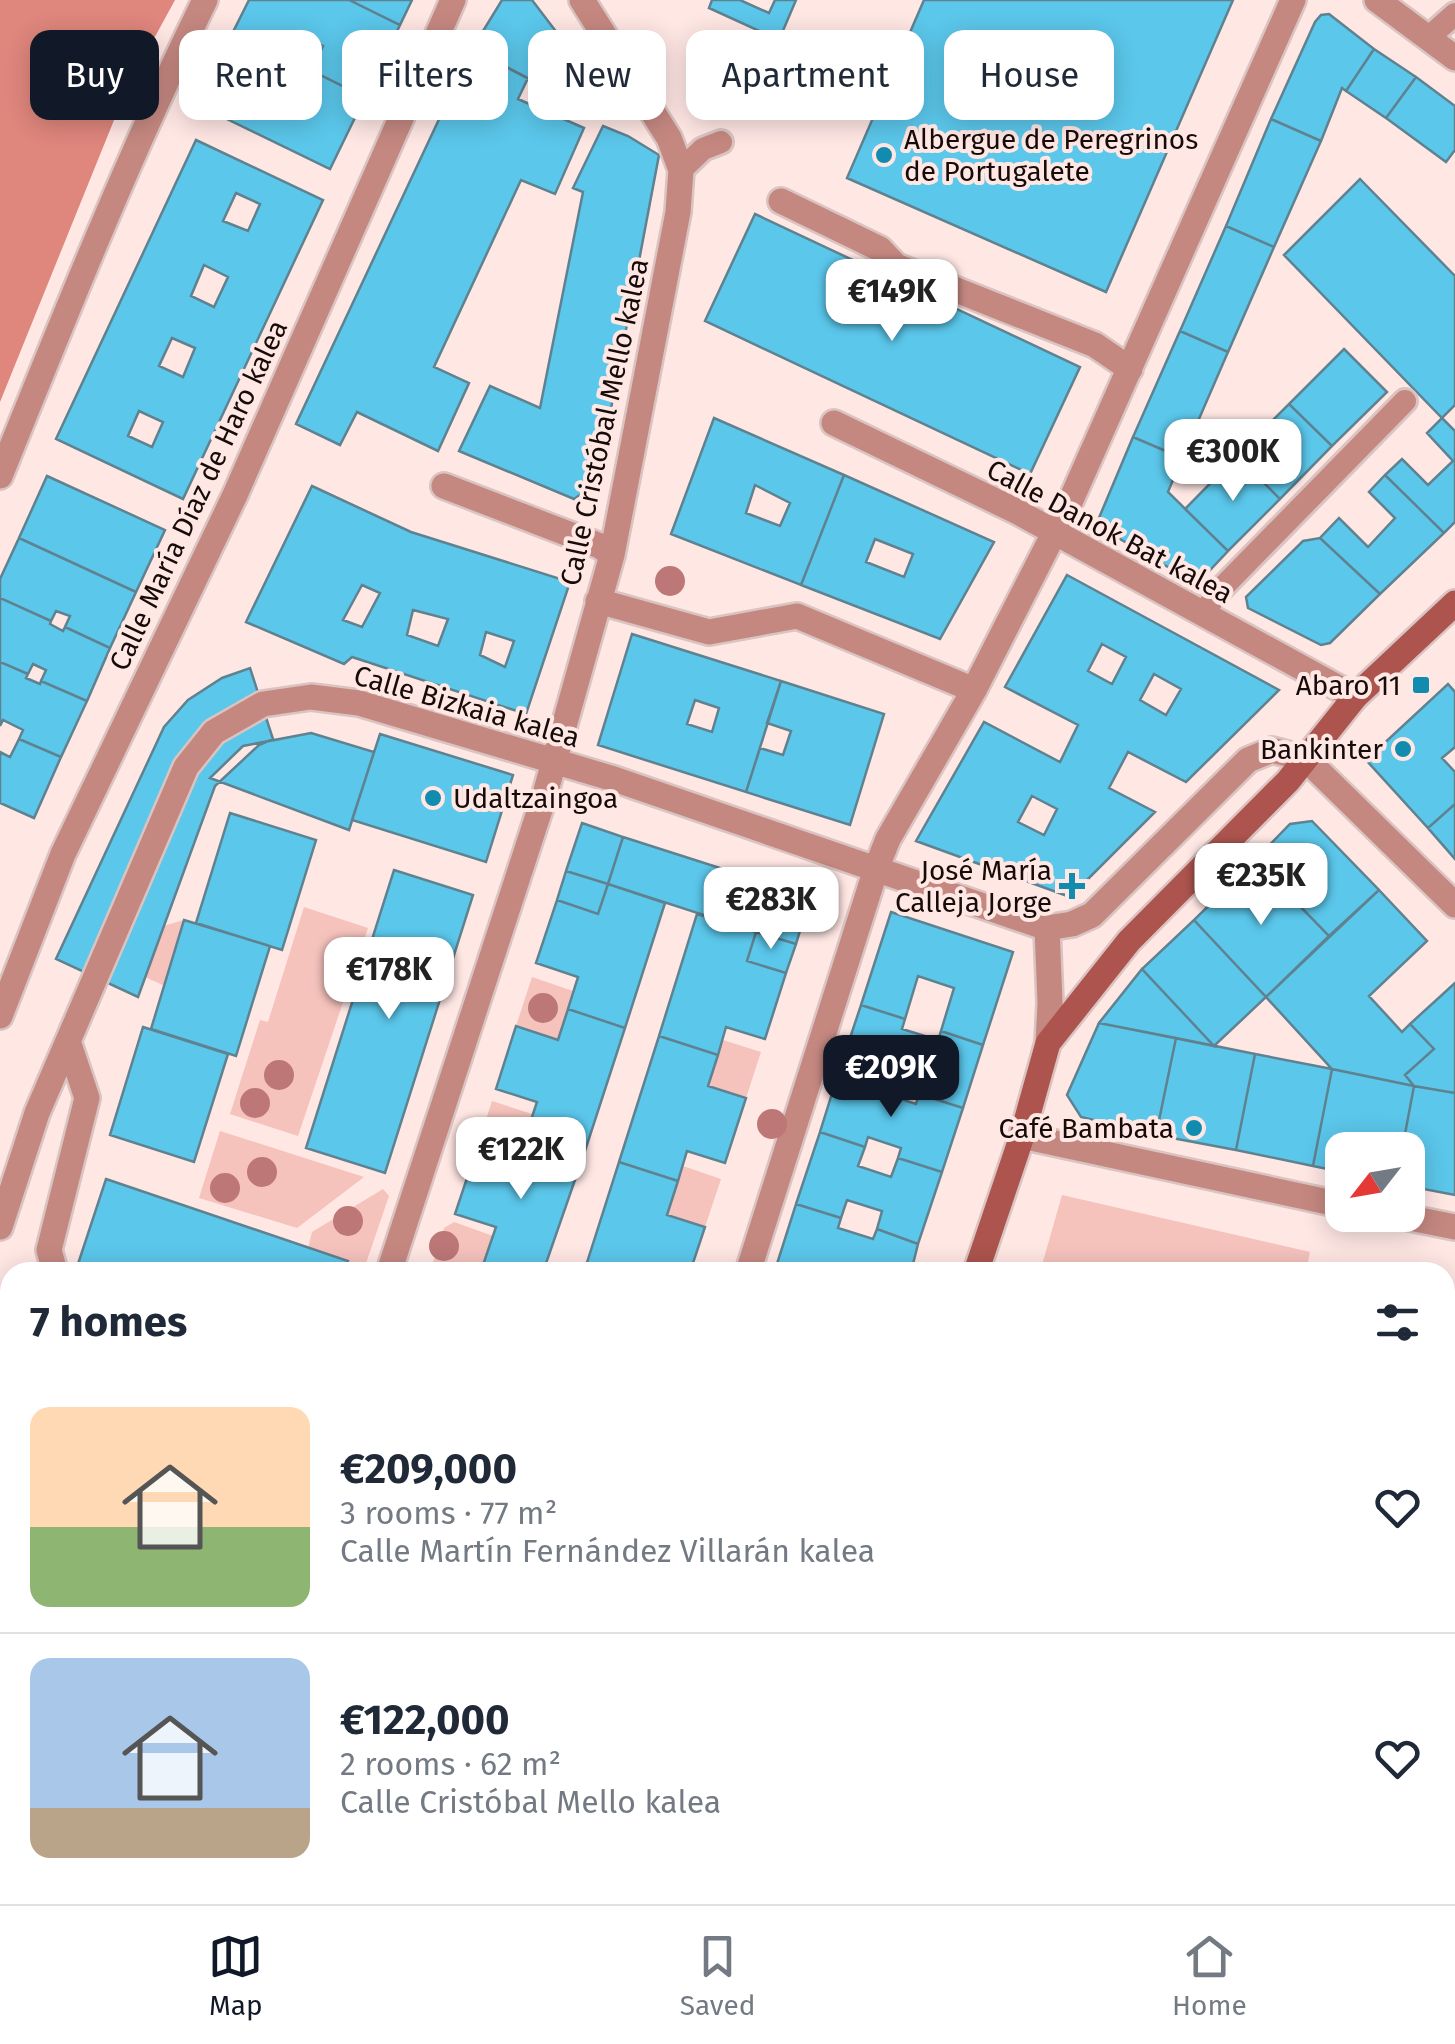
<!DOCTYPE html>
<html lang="en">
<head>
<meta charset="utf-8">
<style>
	body { margin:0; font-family:"Fira Sans",sans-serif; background:#f2f2f3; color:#1f2937; height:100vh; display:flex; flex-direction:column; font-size:38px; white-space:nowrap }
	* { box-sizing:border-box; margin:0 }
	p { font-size:32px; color:#747a83 }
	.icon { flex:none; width:55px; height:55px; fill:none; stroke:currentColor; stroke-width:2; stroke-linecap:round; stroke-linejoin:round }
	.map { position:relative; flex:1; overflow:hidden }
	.drawer { position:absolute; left:0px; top:1262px; width:1455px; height:642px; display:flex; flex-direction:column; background:#fff; border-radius:30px 30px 0 0; box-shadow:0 5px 25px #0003 }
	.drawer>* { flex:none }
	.guide { position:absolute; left:30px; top:30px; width:1395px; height:90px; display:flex; gap:20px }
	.needle { width:65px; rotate:239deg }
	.controls { position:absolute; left:1325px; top:1132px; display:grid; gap:20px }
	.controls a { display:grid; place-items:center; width:100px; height:100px; border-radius:20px; background:#fff; box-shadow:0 5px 25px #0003; font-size:50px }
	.price { position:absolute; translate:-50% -85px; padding:0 22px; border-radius:20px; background:#fff; color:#222; font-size:32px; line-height:65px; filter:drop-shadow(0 2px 5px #0008) }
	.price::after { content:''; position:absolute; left:50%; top:60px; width:30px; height:22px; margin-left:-15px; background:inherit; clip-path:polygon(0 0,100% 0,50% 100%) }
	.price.current { background:#111827; color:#fff }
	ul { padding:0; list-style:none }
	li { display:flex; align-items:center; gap:30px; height:250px; padding:0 30px }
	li+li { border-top:2px solid #e0e1e3 }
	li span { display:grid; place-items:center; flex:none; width:280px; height:200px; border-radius:20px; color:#555 }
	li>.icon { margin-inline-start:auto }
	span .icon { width:120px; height:120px; fill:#fffc; stroke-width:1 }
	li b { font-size:42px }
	h2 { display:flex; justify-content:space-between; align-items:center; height:120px; padding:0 30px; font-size:42px }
	.pill { padding:0 35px; border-radius:20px; background:#fff; box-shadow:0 5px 25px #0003; font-size:35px; line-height:90px }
	.pill.current { background:#111827; color:#fff }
	.menu { display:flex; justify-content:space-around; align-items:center; height:140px; border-top:2px solid #e0e1e3; background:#fff; font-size:28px; color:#747a83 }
	.menu a { display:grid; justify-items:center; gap:5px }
	.menu .current { color:#111827 }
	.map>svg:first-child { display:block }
	.green { fill:#f5c2bc }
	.water { fill:#df867d }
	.building { fill:#5bc7eb; stroke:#5f8290; stroke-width:2.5; fill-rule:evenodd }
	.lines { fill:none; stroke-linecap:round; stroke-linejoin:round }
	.lane-casing { stroke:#dac4c1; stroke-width:28 }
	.street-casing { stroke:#dac4c1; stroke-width:30 }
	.secondary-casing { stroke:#dac4c1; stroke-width:30 }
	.lane { stroke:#c58881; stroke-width:22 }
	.street { stroke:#c58881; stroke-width:25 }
	.secondary { stroke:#ac544d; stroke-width:25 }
	.tree { fill:#bc7776 }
	.poi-dot { fill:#118cae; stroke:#ffe7e4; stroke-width:4 }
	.labels { text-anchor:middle; stroke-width:8; stroke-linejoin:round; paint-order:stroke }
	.poi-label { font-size:28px; fill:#170b09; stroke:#ffe7e4; text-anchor:end }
	.street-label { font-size:28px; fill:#170b09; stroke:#ffe7e4 }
</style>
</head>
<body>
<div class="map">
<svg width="1455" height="1904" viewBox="0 0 1455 1904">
	<rect width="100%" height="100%" fill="#ffe7e4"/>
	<!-- green -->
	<path class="green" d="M 304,907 L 368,928 L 298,1136 L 230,1114 L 260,1020 L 268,1022 Z
		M 184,920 L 165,986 L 134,972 L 153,929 Z
		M 532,977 L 573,991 L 558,1040 L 516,1026 Z
		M 723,1040 L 761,1052 L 746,1098 L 708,1086 Z
		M 492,1101 L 532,1114 L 517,1164 L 476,1151 Z
		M 220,1131 L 364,1177 L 297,1228 L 199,1198 Z
		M 683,1166 L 721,1179 L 705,1227 L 667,1215 Z
		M 383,1189 L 389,1196 L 363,1272 L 344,1272 L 347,1261 L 308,1248 L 312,1232 Z
		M 1062,1195 L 1310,1252 L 1306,1272 L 1040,1272 Z
		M 454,1222 L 493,1236 L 481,1272 L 430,1272 L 444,1228 Z
		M 10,1336 L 10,1895 L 339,1895 L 340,1904 L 0,1904 L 0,1394 Z
		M 1445,1764 L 1455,1764 L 1455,1904 L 1267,1904 L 1268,1895 L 1445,1895 Z
		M 528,1895 L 662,1895 L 666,1902 L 529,1904 Z"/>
	<!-- water -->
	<path class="water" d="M 0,0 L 175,0 L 127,88 L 0,402 Z"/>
	<!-- building -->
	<path class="building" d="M 249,0 L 349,0 L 400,25 L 365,97 L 312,71 L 323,46 L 301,35 L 289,60 L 233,32 Z
		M 349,0 L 412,0 L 400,25 Z
		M 502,0 L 532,0 L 599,88 L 591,112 L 472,49 Z
		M 712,0 L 740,0 L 769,13 L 775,0 L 796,0 L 779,40 L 709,8 Z
		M 924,0 L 1233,0 L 1106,292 L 847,178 Z
		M 1329,14 L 1374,49 L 1346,91 L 1342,88 L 1321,141 L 1271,119 L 1315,22 L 1321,15 Z
		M 233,32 L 365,97 L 330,169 L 198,105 Z
		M 472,49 L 528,78 L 518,99 L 584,128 L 555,194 L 521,180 L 434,367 L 469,383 L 438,451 L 357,412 L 340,445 L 296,424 Z
		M 1374,49 L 1416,77 L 1386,118 L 1346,91 Z
		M 1416,77 L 1455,106 L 1455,150 L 1446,162 L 1386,118 Z
		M 1271,119 L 1321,141 L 1274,247 L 1226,226 Z
		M 603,126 L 628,136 L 659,155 L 597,483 L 574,499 L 459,451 L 490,386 L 540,408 L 583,192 L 573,188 Z
		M 196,140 L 323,200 L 183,499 L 56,439 ZM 236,193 L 260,204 L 248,231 L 223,221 ZM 204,265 L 228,277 L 214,307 L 191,296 ZM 172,338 L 195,348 L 183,377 L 159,366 ZM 139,411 L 163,422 L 152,447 L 128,436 Z
		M 1360,179 L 1455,276 L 1455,405 L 1442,418 L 1284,255 Z
		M 755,214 L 1080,367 L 1030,474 L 705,321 Z
		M 1226,226 L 1274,247 L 1228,352 L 1180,331 Z
		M 1180,331 L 1228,352 L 1182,458 L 1133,437 Z
		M 1344,349 L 1387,392 L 1332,446 L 1289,404 Z
		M 1289,404 L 1332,446 L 1280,499 L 1237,456 Z
		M 714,418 L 844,475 L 801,585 L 671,534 ZM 755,485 L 790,503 L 780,526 L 746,513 Z
		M 1442,418 L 1455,431 L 1455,522 L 1444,533 L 1385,475 L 1402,459 L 1428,485 L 1453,461 L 1427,433 Z
		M 1133,437 L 1182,458 L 1168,492 L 1228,551 L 1197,584 L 1096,525 Z
		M 1237,456 L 1280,499 L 1228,551 L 1185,509 Z
		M 844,475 L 994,542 L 940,639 L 801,585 ZM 875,539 L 913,554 L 904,577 L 866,562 Z
		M 1385,475 L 1444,533 L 1380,594 L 1320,538 L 1339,518 L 1368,547 L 1395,518 L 1369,492 Z
		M 47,476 L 165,530 L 136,592 L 19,538 Z
		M 312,486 L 411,532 L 570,582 L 526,714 L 352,657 L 344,664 L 246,622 ZM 362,585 L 380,593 L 362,627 L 343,620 ZM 413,610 L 448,619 L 438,646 L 407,635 ZM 486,632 L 514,641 L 505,667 L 480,655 Z
		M 19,538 L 136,592 L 110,648 L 65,627 L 70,616 L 56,611 L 51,621 L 0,598 L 0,579 Z
		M 1320,538 L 1380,594 L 1330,643 L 1321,645 L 1248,608 L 1246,597 L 1303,541 Z
		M 1067,575 L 1279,690 L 1186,782 L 1128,752 L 1109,788 L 1155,812 L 1070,897 L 916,841 L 984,722 L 1060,762 L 1078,725 L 1005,687 ZM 1102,644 L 1126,657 L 1112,684 L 1088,671 ZM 1154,674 L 1181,689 L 1166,715 L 1140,700 ZM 1032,796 L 1057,809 L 1044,835 L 1018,822 Z
		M 0,598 L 51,621 L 50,624 L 63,631 L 65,627 L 110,648 L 87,701 L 41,681 L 46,670 L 33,664 L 28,674 L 0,662 Z
		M 632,634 L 781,681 L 746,792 L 598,745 ZM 695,700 L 719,708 L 712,732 L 687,724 Z
		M 0,662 L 28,674 L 26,678 L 40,684 L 41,681 L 87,701 L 61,757 L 19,739 L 23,730 L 3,720 L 0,726 Z
		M 250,668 L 273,739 L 259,745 L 215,786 L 138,997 L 56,959 L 164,727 L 188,700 L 222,678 Z
		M 781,681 L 884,714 L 850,825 L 746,792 L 760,748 L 783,755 L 791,731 L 767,723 Z
		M 1448,684 L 1455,692 L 1455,747 L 1442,758 L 1455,772 L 1455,804 L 1428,828 L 1366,760 Z
		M 311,733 L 374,752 L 349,830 L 210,778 L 243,746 Z
		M 380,734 L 513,775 L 486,862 L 352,820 Z
		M 19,739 L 61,757 L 34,818 L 0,803 L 0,752 L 10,757 Z
		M 1455,804 L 1455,859 L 1428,828 Z
		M 230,813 L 316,840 L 282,950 L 196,923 Z
		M 1312,821 L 1379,890 L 1329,936 L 1255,860 L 1290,824 Z
		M 582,823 L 623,837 L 608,884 L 566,871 Z
		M 623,837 L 770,884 L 756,932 L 608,884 Z
		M 1255,860 L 1329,936 L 1266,997 L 1194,920 Z
		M 394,870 L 473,895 L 385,1173 L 306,1148 Z
		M 566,871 L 608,884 L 598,914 L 557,900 Z
		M 608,884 L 665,903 L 625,1028 L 568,1009 L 578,977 L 536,963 L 557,900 L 598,914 Z
		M 770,884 L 810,898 L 796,944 L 756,932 Z
		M 1379,890 L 1427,941 L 1369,996 L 1402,1032 L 1410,1024 L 1434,1049 L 1405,1075 L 1414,1086 L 1332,1069 L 1266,997 Z
		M 891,912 L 1013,952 L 983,1045 L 941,1031 L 954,988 L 918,976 L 905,1019 L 861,1005 Z
		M 697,914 L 756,932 L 747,961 L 786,973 L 765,1039 L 726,1027 L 718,1055 L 659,1036 Z
		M 184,920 L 270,946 L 236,1056 L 151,1029 Z
		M 1194,920 L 1266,997 L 1214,1046 L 1142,969 Z
		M 756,932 L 796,944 L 786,973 L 747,961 Z
		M 1142,969 L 1214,1046 L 1099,1023 Z
		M 1455,983 L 1455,1093 L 1414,1086 L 1405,1075 L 1434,1049 L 1410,1024 Z
		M 861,1005 L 905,1019 L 902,1029 L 938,1040 L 941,1031 L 983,1045 L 963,1108 L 919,1094 L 923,1084 L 889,1073 L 885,1083 L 840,1068 Z
		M 568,1009 L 625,1028 L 584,1154 L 526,1135 L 537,1102 L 496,1089 L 516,1026 L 558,1040 Z
		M 1099,1023 L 1176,1038 L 1156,1135 L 1081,1117 L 1067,1095 Z
		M 143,1027 L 228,1054 L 194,1162 L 110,1135 Z
		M 659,1036 L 718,1055 L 708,1086 L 746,1098 L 725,1163 L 687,1151 L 678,1181 L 619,1162 Z
		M 1176,1038 L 1255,1054 L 1236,1150 L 1156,1135 Z
		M 1255,1054 L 1332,1069 L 1313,1166 L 1236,1150 Z
		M 840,1068 L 885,1083 L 882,1093 L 916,1104 L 919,1094 L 963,1108 L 942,1172 L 898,1158 L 901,1148 L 868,1137 L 865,1147 L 820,1132 Z
		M 1332,1069 L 1414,1086 L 1402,1150 L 1342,1150 L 1342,1172 L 1313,1166 Z
		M 1414,1086 L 1455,1093 L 1455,1195 L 1408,1186 L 1408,1150 L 1402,1150 Z
		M 820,1132 L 865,1147 L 858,1166 L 891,1177 L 898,1158 L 942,1172 L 918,1244 L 877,1229 L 882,1211 L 847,1200 L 841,1218 L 796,1204 Z
		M 526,1135 L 584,1154 L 543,1272 L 505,1272 L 483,1265 L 496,1227 L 455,1214 L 476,1151 L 517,1164 Z
		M 619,1162 L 678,1181 L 667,1215 L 705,1227 L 690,1272 L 584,1272 Z
		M 106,1179 L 348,1261 L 344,1272 L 103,1272 L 78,1264 Z
		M 796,1204 L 841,1218 L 838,1228 L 873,1239 L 877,1229 L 918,1244 L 911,1272 L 791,1272 L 776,1267 Z
		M 1445,1353 L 1455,1354 L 1455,1475 L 1451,1393 L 1445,1391 Z
		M 1453,1475 L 1455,1581 L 1445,1582 L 1445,1505 Z
		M 339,1895 L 391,1895 L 391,1904 L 340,1904 Z
		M 876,1895 L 947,1895 L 947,1904 L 876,1904 Z
		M 1060,1895 L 1228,1895 L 1228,1904 L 1060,1904 Z"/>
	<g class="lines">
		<!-- lane casing -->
		<g class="lane-casing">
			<path id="lane" d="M 1428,38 L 1455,14
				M 681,170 L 703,149 L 721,142
				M 1203,614 L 1218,592 L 1405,401"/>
		</g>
		<!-- street casing -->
		<g class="street-casing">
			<path id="street" d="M 1377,0 L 1455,58
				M 781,201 L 880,249 L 896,266 L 1095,345 L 1130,369
				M 834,423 L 1018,512 L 1355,697
				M 0,476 C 65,315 129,155 205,0
				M 444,486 L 600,546 L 612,555
				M 598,601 L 709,632 L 797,616 L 974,690
				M 1047,928 L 1050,1003 L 1048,1043
				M 0,1016 L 63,854 L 235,495 L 453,0
				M 1022,1136 L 1342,1205
				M 1395,1215 L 1455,1227
				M 0,1227 L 37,1113 L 186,767 L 214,732 L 263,704 L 311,697 L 359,703 L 614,779 L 1047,928 L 1072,924 L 1092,915 L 1248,760 L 1272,750 L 1306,759 L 1455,905
				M 55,1272 L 49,1250 L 87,1098 L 68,1041
				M 389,1272 L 545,794 L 612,555 L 678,212 L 681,170 L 669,138 L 582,0
				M 748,1272 L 876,869 L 888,839 L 974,690 L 1071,500 L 1293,0
				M 1032,1895 L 1033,1904"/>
		</g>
		<!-- secondary casing -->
		<g class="secondary-casing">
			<path id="secondary" d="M 976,1272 L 1022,1136 L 1048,1043 L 1129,941 L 1288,781 L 1355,697 L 1455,603
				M 780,1904 L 782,1895"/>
		</g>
		<!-- lane -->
		<use href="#lane" class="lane"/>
		<!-- street -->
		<use href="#street" class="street"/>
		<!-- secondary -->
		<use href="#secondary" class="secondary"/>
	</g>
	<!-- trees -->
	<g class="tree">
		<circle cx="670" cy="581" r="15"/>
		<circle cx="543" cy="1008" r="15"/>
		<circle cx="279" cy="1075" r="15"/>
		<circle cx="255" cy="1103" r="15"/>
		<circle cx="772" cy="1124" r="15"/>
		<circle cx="262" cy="1172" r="15"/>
		<circle cx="225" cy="1188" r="15"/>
		<circle cx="348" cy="1221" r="15"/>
		<circle cx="444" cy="1246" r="15"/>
	</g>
	<!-- markers -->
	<g class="poi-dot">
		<circle cx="884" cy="155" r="10"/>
		<rect x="1411" y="675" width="20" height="20" rx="5"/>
		<circle cx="1403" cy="749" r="10"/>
		<circle cx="433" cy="798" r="10"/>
		<path d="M1067 871h10v10h10v10h-10v10h-10v-10h-10v-10h10z"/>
		<circle cx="1194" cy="1128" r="10"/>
	</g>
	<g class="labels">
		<!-- poi labels -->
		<g class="poi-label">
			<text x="904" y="149" text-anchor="start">Albergue de Peregrinos<tspan x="904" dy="32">de Portugalete</tspan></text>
			<text x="1401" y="695">Abaro 11</text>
			<text x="1383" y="759">Bankinter</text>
			<text x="453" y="808" text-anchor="start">Udaltzaingoa</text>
			<text x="1052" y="880">José María<tspan x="1052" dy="32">Calleja Jorge</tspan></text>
			<text x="1174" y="1138">Café Bambata</text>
		</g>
		<!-- street labels -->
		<g class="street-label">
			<text transform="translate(604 422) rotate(-78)" y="10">Calle Cristóbal Mello kalea</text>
			<text transform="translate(198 495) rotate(-65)" y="10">Calle María Díaz de Haro kalea</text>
			<text transform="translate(1110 531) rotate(28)" y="10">Calle Danok Bat kalea</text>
			<text transform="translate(467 706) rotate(16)" y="10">Calle Bizkaia kalea</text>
		</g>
	</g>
</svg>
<div class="controls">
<a><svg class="needle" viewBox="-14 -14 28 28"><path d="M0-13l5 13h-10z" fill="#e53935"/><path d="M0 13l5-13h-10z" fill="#747a83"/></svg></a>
</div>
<b class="price" style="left:892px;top:344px">€149K</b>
<b class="price" style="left:1233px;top:504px">€300K</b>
<b class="price" style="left:1261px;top:928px">€235K</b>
<b class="price" style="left:771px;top:952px">€283K</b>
<b class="price" style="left:389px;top:1022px">€178K</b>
<b class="price current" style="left:891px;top:1120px">€209K</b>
<b class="price" style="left:521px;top:1202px">€122K</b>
<div class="guide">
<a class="pill current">Buy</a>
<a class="pill">Rent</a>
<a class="pill">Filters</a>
<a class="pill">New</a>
<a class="pill">Apartment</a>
<a class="pill">House</a>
</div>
<section class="drawer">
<h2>7 homes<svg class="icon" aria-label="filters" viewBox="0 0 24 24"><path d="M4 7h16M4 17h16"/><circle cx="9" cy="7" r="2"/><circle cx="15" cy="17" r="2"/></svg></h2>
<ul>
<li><span style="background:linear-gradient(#ffd9b3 60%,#8fb573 0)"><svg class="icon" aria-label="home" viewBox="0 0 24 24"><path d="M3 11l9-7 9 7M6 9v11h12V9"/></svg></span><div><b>€209,000</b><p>3 rooms · 77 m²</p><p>Calle Martín Fernández Villarán kalea</p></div><svg class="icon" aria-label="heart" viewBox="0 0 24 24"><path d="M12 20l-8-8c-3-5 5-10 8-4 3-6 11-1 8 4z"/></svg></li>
<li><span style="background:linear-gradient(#a9c7e8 75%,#b9a48a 0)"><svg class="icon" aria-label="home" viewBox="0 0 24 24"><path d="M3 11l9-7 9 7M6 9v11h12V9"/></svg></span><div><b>€122,000</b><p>2 rooms · 62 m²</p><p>Calle Cristóbal Mello kalea</p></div><svg class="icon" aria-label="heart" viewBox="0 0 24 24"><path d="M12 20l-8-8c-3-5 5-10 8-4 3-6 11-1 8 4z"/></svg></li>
</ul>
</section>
</div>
<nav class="menu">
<a class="current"><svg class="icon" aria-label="map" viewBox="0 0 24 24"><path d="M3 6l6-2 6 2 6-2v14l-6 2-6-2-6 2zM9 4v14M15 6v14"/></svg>Map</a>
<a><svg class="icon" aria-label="saved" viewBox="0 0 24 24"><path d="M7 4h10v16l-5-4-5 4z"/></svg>Saved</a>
<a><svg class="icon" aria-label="home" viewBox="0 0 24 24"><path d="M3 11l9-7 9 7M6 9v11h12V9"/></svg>Home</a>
</nav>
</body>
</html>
